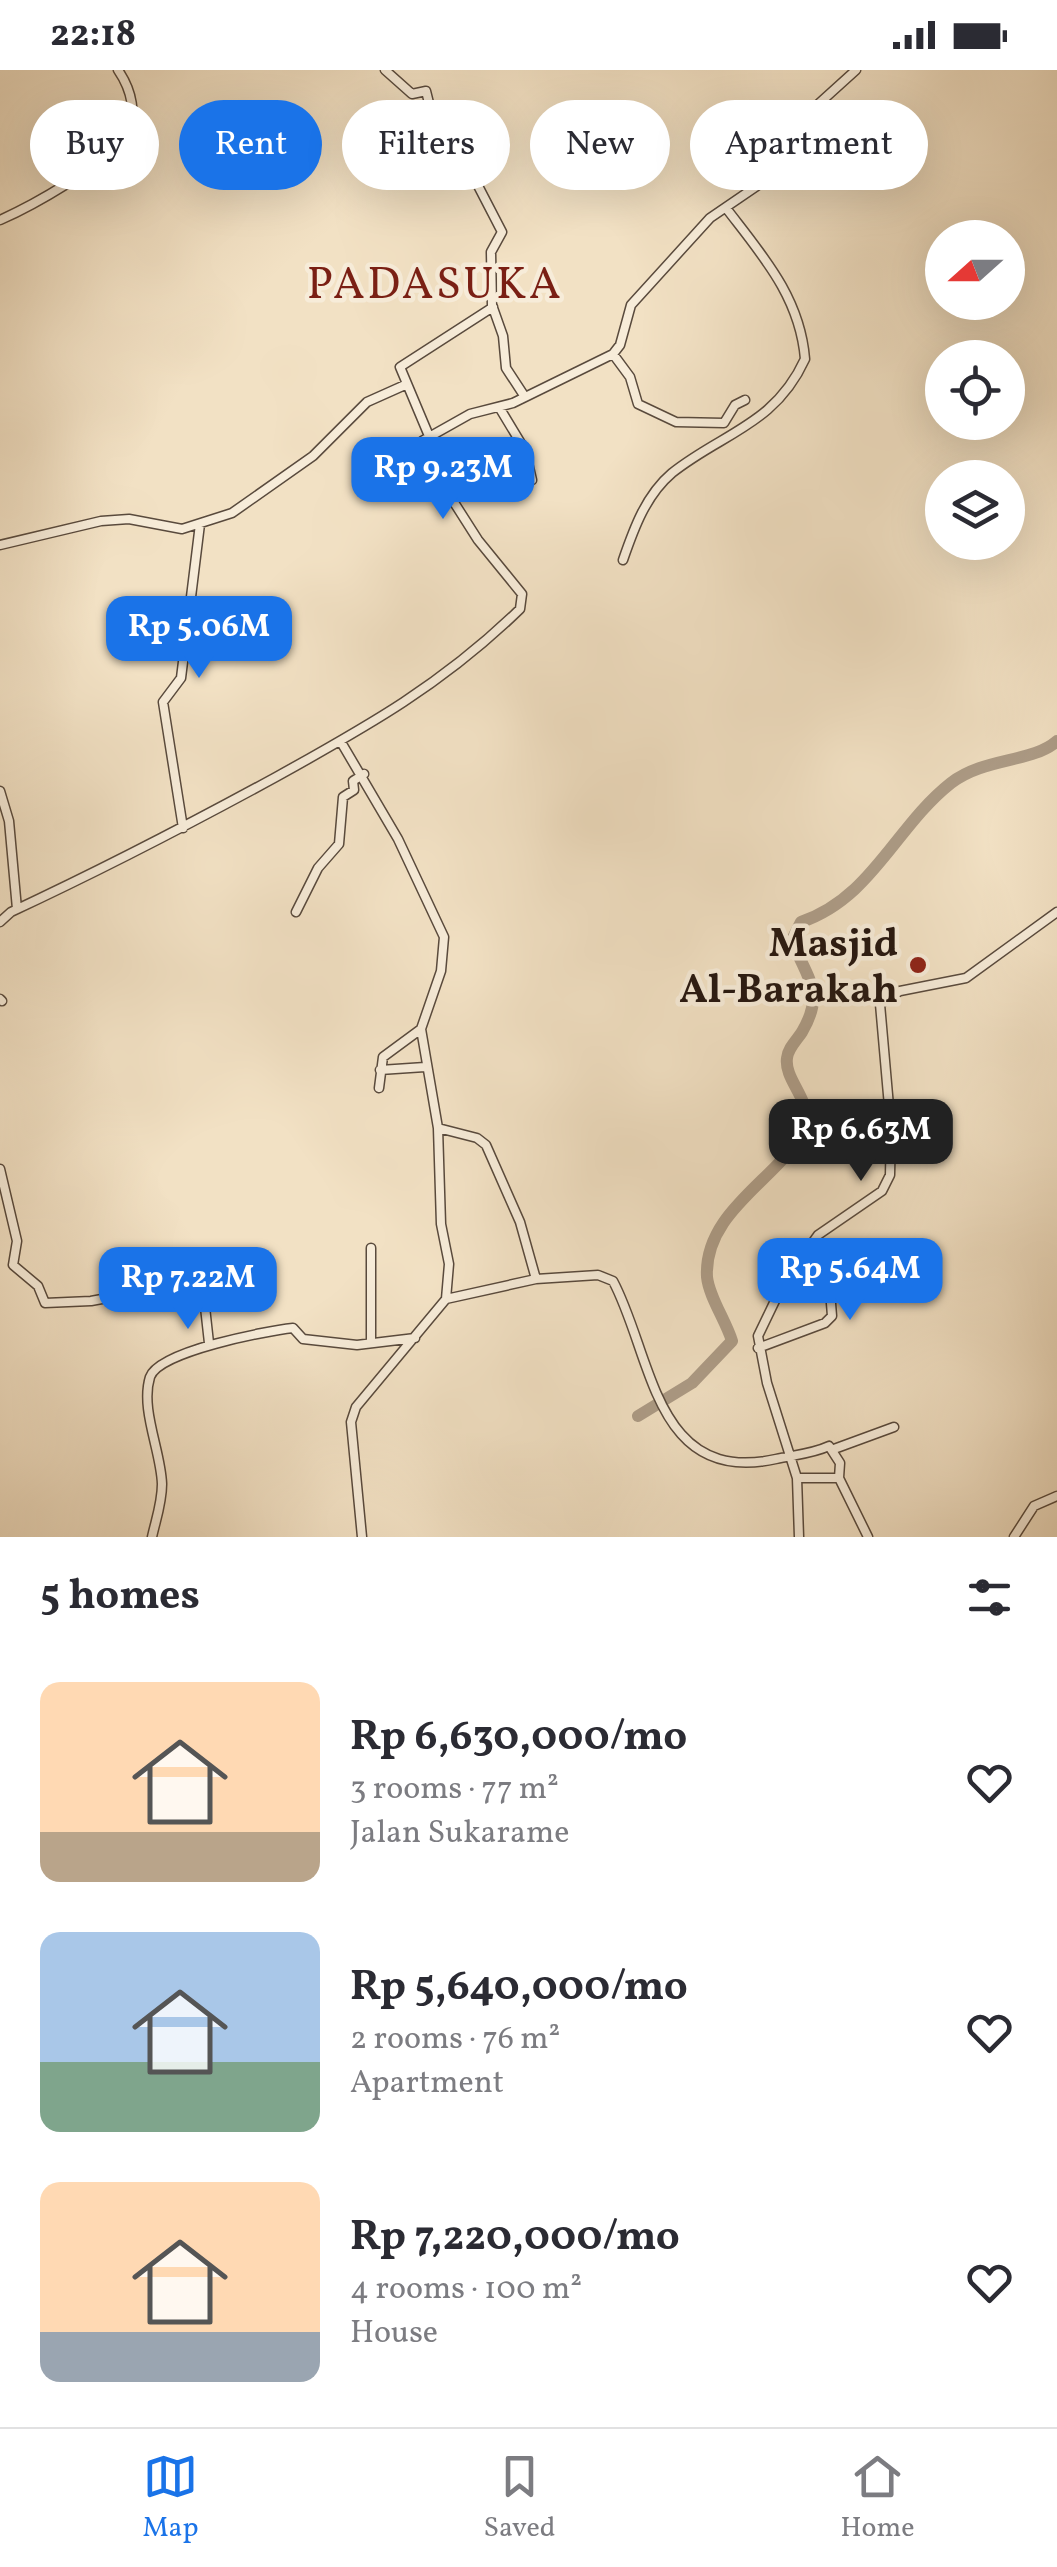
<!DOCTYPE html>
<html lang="en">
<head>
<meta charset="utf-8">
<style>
	body { margin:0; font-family:Vollkorn,serif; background:#f7f7f7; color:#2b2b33; height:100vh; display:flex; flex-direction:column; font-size:38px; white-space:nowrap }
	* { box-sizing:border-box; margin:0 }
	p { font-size:32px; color:#7c7c81 }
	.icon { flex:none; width:55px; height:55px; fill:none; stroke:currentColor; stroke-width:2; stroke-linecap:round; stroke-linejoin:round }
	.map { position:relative; height:1467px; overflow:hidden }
	.sheet { display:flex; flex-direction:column; background:#fff; flex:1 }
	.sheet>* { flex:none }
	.top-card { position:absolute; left:30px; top:30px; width:998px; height:90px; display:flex; gap:20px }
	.needle { width:65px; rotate:249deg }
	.buttons { position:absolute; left:925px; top:150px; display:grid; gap:20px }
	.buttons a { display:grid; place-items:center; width:100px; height:100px; border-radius:50%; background:#fff; box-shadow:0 10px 40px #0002; font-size:50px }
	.price { position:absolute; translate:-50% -85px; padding:0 22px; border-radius:20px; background:#1a73e8; color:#fff; font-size:32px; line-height:65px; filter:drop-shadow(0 2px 5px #0008) }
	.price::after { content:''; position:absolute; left:50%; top:60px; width:30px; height:22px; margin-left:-15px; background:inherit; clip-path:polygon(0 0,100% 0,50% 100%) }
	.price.current { background:#222; color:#fff }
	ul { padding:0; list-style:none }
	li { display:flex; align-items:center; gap:30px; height:250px; padding:0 40px }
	li span { display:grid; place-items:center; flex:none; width:280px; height:200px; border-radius:20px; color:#555 }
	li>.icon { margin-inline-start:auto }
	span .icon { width:120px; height:120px; fill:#fffc; stroke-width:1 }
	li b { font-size:42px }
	h2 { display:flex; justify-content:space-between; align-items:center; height:120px; padding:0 40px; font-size:42px }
	.pill { padding:0 35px; border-radius:45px; background:#fff; box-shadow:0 10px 40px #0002; font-size:35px; line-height:90px }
	.pill.current { background:#1a73e8; color:#fff }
	.status { display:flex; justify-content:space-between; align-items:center; height:70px; padding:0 50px; background:#fff; direction:ltr }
	.status svg { height:28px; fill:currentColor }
	.menu { display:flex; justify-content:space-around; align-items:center; height:140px; border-top:2px solid #e1e1e2; background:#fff; font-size:28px; color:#7c7c81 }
	.menu a { display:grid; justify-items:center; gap:5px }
	.menu .current { color:#1a73e8 }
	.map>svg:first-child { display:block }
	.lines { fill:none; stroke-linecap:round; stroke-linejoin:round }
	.river { stroke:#ad9c87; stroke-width:12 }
	.street-casing { stroke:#594a3d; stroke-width:11 }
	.street { stroke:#f7ecd9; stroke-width:8 }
	.poi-dot { fill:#8f2418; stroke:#f7ecd9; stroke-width:4 }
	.labels { text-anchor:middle; stroke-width:9; stroke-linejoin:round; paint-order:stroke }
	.poi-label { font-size:40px; font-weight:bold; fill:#261710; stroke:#f7ecd9; text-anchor:end }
	.quarter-label { font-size:45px; letter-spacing:2.5px; fill:#7a1f14; stroke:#f7ecd9 }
</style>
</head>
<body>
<div class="status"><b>22:18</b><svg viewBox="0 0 49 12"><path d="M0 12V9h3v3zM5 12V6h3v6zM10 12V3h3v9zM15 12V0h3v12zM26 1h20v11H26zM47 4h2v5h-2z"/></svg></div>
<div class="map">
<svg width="1057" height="1467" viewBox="0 0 1057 1467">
	<rect width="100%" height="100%" fill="#f2e1c4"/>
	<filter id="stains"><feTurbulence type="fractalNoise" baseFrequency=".002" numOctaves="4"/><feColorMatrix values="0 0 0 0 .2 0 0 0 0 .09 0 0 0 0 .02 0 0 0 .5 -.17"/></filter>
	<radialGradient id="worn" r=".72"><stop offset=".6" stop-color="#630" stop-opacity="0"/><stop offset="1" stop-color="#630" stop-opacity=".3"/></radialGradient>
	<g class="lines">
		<!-- river -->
		<path class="river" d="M 638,1346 L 692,1313 L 732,1271 C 726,1251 709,1227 707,1207 C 703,1136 793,1102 805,1053 C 811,1029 784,1010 787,988 C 788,978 797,970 802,962 C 826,921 806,908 792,870 L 801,852 C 872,828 895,757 951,713 C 985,687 1032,693 1057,671"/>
		<!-- street casing -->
		<g class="street-casing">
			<path id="street" d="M 385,0 L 412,24 L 426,21 L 431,41 L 436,41 L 433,52 L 460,97 L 473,106 L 502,162 L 491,182 L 492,235 L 503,266 L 506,298 L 525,327
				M 0,150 C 32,136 105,95 125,67 C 139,46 131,19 118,0
				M 613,284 L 630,307 L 638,334 L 676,352 L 724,353 L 735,335 L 745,330
				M 499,337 L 525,380 L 532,410
				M 429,366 L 400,297 L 493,237
				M 0,475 L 101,451 L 129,449 L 182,459 L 232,443 L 313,386 L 367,332 L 405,315
				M 623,490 C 634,458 646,425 672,403 C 722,363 775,355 805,289 C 800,227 762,185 726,138
				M 341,672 L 398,769 L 444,867 L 441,901 L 421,959 L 438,1058 L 477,1068 L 486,1075 L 520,1152 L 536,1209
				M 0,721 L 9,751 L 17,839
				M 183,758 L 163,632 L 181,608 L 200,454
				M 296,842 L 318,798 L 339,774 L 343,727 L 354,720 L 353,711 L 364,704
				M 0,852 L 11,842 C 101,800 188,755 276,707 C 368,656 443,614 520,539 L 522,524 L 478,470 L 420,379 L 422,371 L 470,344 L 513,333 L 613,284 L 620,275 L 631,235 L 710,148 L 770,107 L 814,38 L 856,0
				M 0,929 L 2,931
				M 380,1000 L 425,997
				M 379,1018 L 383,987 L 421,959
				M 438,1058 L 441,1154 L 449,1194 L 446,1229
				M 0,1099 L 17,1171 L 13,1195 L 38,1216 L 45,1233 L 91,1231 L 172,1216 L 204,1228 L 209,1273
				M 371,1273 L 371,1178
				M 758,1278 L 825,1253 L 832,1246 L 829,1208 L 816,1168
				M 834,1379 L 894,1357
				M 797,1408 L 839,1408 L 868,1467
				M 152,1467 C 156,1449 162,1433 162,1414 C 161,1381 140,1339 150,1307 C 159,1281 267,1261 293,1258 L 303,1269 L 357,1275 L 415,1268
				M 362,1467 L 351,1352 L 356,1337 L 446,1229 L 536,1209 L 598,1205 L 613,1211 C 653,1286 654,1416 776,1389 C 793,1385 812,1384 829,1376 L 840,1393 L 839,1408
				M 799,1467 L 797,1408 L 767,1313 L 758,1266 L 783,1214 L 818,1165 L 882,1121 L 890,1105 L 891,1059 L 880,934 L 900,921 L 966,908 L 1057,842
				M 1014,1467 L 1034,1436 L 1057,1426"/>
		</g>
		<!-- street -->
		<use href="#street" class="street"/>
	</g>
	<!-- markers -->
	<circle class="poi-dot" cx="918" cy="895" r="10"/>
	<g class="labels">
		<!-- poi labels -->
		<g class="poi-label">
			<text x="898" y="886">Masjid<tspan x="898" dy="46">Al-Barakah</tspan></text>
		</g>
		<!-- quarter labels -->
		<g class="quarter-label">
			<text x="435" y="228">PADASUKA</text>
		</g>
	</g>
	<rect width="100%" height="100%" filter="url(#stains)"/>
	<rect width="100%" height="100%" fill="url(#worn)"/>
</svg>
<div class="buttons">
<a><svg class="needle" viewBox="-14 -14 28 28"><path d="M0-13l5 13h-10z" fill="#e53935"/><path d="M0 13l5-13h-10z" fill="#7c7c81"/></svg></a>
<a><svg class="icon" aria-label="locate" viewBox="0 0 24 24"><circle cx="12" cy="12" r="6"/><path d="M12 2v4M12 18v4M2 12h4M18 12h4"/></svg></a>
<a><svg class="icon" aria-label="layers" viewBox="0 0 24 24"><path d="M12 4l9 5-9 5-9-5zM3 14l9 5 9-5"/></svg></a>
</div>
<b class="price" style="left:443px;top:452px">Rp 9.23M</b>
<b class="price" style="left:199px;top:611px">Rp 5.06M</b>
<b class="price current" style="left:861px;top:1114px">Rp 6.63M</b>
<b class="price" style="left:850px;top:1253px">Rp 5.64M</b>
<b class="price" style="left:188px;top:1262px">Rp 7.22M</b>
<div class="top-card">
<a class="pill">Buy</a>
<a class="pill current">Rent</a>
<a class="pill">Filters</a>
<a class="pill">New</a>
<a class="pill">Apartment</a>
</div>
</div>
<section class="sheet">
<h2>5 homes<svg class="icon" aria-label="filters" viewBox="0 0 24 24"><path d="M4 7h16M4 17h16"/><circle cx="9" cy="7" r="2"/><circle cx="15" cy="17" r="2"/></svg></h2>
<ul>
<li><span style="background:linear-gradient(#ffd9b3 75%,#b9a48a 0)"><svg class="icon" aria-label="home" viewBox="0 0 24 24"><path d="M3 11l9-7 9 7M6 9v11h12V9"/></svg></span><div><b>Rp 6,630,000/mo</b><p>3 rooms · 77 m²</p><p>Jalan Sukarame</p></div><svg class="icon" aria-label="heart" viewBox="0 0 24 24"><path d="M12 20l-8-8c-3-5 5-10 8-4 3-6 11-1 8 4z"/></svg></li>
<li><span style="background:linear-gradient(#a9c7e8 65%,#7fa58c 0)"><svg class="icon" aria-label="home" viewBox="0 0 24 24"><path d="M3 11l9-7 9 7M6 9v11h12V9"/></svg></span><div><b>Rp 5,640,000/mo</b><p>2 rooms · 76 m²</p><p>Apartment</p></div><svg class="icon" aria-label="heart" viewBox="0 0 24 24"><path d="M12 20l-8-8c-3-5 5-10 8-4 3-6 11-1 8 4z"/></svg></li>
<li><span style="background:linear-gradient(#ffd9b3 75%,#9aa5b1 0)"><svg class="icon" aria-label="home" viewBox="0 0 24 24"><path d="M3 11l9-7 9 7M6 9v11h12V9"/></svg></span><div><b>Rp 7,220,000/mo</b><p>4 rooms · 100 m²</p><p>House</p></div><svg class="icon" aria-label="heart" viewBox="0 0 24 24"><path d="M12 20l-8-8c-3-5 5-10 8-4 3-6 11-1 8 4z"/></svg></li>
</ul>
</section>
<nav class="menu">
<a class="current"><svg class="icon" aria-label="map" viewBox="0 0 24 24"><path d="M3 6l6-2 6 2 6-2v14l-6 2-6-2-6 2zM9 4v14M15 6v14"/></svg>Map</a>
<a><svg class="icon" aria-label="saved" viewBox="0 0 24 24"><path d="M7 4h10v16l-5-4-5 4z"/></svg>Saved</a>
<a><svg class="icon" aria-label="home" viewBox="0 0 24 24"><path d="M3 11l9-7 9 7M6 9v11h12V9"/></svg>Home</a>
</nav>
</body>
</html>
